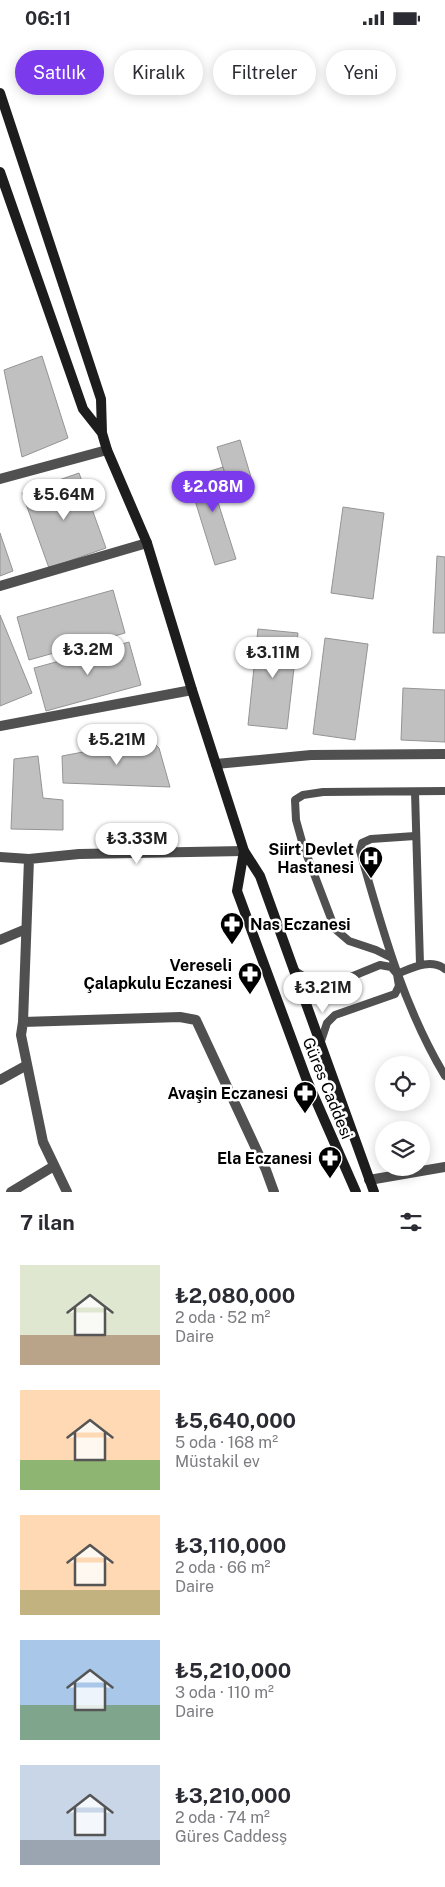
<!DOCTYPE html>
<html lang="tr">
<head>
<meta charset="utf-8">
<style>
	body { margin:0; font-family:"Public Sans",sans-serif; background:#f2f2f3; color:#2b2b33; height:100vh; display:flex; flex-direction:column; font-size:19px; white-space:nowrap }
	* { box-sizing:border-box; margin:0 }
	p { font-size:16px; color:#7c7c81 }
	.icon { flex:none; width:28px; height:28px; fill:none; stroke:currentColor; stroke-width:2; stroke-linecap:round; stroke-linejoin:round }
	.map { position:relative; height:1157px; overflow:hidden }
	.side { display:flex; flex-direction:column; background:#fff; flex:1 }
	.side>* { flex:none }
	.top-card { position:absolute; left:15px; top:15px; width:415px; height:45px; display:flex; gap:10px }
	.fabs { position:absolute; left:375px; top:1021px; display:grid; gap:10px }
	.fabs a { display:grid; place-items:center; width:55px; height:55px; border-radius:50%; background:#fff; box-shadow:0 2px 12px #0003; font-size:25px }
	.price { position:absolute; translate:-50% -42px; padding:0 11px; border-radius:18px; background:#fff; color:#222; font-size:16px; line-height:32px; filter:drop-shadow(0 1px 2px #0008) }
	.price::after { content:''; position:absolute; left:50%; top:30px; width:15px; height:11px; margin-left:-8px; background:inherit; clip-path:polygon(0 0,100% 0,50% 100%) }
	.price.selected { background:#7c3aed; color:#fff }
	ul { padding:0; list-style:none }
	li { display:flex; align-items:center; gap:15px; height:125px; padding:0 20px }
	li span { display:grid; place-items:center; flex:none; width:140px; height:100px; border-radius:0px; color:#555 }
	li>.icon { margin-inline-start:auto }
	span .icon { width:60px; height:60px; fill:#fffc; stroke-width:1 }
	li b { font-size:21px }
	h2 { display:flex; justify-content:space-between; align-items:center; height:60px; padding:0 20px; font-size:21px }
	.chip { padding:0 18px; border-radius:22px; background:#fff; box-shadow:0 2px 12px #0003; font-size:18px; line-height:45px }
	.chip.selected { background:#7c3aed; color:#fff }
	.status { display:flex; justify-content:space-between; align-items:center; height:35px; padding:0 25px; background:#fff; direction:ltr }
	.status svg { height:14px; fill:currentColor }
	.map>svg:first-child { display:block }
	.building { fill:#c0c0c0; stroke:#949494 }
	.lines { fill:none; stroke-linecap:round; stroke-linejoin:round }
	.lane { stroke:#505050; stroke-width:8 }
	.street { stroke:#505050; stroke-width:10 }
	.secondary { stroke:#1d1d1d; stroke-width:10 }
	.labels { text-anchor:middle; stroke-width:5; stroke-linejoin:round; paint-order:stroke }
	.poi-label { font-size:16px; font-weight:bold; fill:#000; stroke:#fff; text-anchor:end }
	.street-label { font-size:16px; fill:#000; stroke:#fff }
</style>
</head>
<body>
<div class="status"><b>06:11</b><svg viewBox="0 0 49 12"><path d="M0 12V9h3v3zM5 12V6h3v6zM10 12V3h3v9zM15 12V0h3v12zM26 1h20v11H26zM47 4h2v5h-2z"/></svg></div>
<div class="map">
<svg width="445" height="1157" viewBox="0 0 445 1157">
	<rect width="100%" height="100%" fill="#fff"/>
	<!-- building -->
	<path class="building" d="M 42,321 L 68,403 L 22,422 L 4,335 Z
		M 240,405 L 253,449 L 230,456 L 217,412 Z
		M 223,432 L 230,456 L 216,461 L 236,524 L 215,530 L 188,443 Z
		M 79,438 L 106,513 L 49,533 L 22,458 Z
		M 343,472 L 384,478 L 373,564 L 331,558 Z
		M 0,498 L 13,536 L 0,541 Z
		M 437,521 L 445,522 L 445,598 L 433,598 Z
		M 113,555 L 125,598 L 29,625 L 17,582 Z
		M 0,580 L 32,658 L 0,671 Z
		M 258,594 L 298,598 L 287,694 L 248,690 Z
		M 325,603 L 368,609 L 355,705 L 313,699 Z
		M 129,607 L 141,650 L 46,676 L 34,633 Z
		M 403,653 L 445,655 L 445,707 L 401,705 Z
		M 146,705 L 154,708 L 159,713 L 170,752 L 63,748 L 62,721 Z
		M 38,721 L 43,763 L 63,765 L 63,795 L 11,794 L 14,724 Z"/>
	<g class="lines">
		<!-- lane -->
		<path class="lane" d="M 415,757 L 420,929
			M 415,801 L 371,804 L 362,808 L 360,816 C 382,893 403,971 445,1041
			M 392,923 L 376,915 L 349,906 L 335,894 L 303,810 L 296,785 L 295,765 L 303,760 L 323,757 L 445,756
			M 294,935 L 317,950 L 326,952 L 380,930 L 391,932 L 397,939 L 399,951 L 395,959 L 335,980 L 327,988 L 320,1009
			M 397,939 C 412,933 430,923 445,934"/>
		<!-- street -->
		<path class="street" d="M 0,444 L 107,415
			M 0,551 L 147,508
			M 0,691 L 192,655
			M 216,729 L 311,720 L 445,719
			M 0,822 L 29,824 L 79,819 L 244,816
			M 29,824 L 23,987 L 21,1000 L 43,1107 L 67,1157
			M 0,905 L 26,894
			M 23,987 L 180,982 L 196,985 L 266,1135 L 274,1157
			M 0,1045 L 27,1030
			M 369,1145 L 445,1132
			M 11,1157 L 54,1131"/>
		<!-- secondary -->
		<path class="secondary" d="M 0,58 L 101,364 L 102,398 L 107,415 L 147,508 L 192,655 L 244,816 L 260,841 L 374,1157
			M 0,137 L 83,374 L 102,398
			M 244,816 L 237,856 L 306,1043 L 356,1157"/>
	</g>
	<!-- icons -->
	<defs>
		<g id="hospital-pin" transform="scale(1.25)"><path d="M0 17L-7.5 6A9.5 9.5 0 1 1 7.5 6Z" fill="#000" stroke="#fff"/><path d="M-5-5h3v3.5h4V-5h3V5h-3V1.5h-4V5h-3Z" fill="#fff"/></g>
		<g id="pharmacy-pin" transform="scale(1.25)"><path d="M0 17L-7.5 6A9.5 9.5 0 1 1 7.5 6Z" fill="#000" stroke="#fff"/><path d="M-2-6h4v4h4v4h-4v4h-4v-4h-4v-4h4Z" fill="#fff"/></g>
	</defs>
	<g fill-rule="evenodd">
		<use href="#hospital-pin" x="371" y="823"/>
		<use href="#pharmacy-pin" x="232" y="889"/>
		<use href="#pharmacy-pin" x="250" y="939"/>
		<use href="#pharmacy-pin" x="305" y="1058"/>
		<use href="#pharmacy-pin" x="330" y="1123"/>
	</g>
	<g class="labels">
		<!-- poi labels -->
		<g class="poi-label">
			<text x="354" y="820">Siirt Devlet<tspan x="354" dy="18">Hastanesi</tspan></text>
			<text x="250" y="895" text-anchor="start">Nas Eczanesi</text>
			<text x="232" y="936">Vereseli<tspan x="232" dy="18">Çalapkulu Eczanesi</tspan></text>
			<text x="288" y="1064">Avaşin Eczanesi</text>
			<text x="312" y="1129">Ela Eczanesi</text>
		</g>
		<!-- street labels -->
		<g class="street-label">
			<text transform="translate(328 1053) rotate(68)" y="6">Güres Caddesi</text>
		</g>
	</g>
</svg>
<div class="fabs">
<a><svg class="icon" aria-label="locate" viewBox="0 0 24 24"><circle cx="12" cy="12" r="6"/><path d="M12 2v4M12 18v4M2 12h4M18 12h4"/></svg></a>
<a><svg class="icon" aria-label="layers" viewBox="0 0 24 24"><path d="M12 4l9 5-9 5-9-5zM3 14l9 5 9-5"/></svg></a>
</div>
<b class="price selected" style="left:213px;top:478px">₺2.08M</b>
<b class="price" style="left:64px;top:486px">₺5.64M</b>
<b class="price" style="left:88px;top:641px">₺3.2M</b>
<b class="price" style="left:273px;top:644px">₺3.11M</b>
<b class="price" style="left:117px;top:731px">₺5.21M</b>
<b class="price" style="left:137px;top:830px">₺3.33M</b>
<b class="price" style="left:323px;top:979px">₺3.21M</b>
<div class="top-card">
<a class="chip selected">Satılık</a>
<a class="chip">Kiralık</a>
<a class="chip">Filtreler</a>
<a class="chip">Yeni</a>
</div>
</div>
<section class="side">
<h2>7 ilan<svg class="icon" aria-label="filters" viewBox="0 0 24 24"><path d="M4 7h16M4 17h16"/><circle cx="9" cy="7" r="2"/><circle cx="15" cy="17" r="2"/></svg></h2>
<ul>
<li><span style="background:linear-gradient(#dfe7d0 70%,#b9a48a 0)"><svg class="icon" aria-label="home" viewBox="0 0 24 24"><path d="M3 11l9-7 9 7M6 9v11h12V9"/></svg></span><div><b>₺2,080,000</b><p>2 oda · 52 m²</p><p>Daire</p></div></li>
<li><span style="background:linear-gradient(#ffd9b3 70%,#8fb573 0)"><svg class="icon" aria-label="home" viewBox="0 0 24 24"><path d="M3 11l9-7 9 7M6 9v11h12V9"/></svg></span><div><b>₺5,640,000</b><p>5 oda · 168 m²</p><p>Müstakil ev</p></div></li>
<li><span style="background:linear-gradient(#ffd9b3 75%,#c2b280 0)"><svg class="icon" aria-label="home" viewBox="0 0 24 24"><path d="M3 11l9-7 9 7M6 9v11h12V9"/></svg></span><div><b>₺3,110,000</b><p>2 oda · 66 m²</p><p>Daire</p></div></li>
<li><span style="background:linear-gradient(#a9c7e8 65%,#7fa58c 0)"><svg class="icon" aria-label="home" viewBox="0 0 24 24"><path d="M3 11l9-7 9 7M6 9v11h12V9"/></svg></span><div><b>₺5,210,000</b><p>3 oda · 110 m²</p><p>Daire</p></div></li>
<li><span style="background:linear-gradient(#c9d6e8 75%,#9aa5b1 0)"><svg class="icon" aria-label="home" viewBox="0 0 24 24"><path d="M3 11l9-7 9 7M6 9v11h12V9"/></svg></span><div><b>₺3,210,000</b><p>2 oda · 74 m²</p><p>Güres Caddesş</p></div></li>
</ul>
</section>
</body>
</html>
